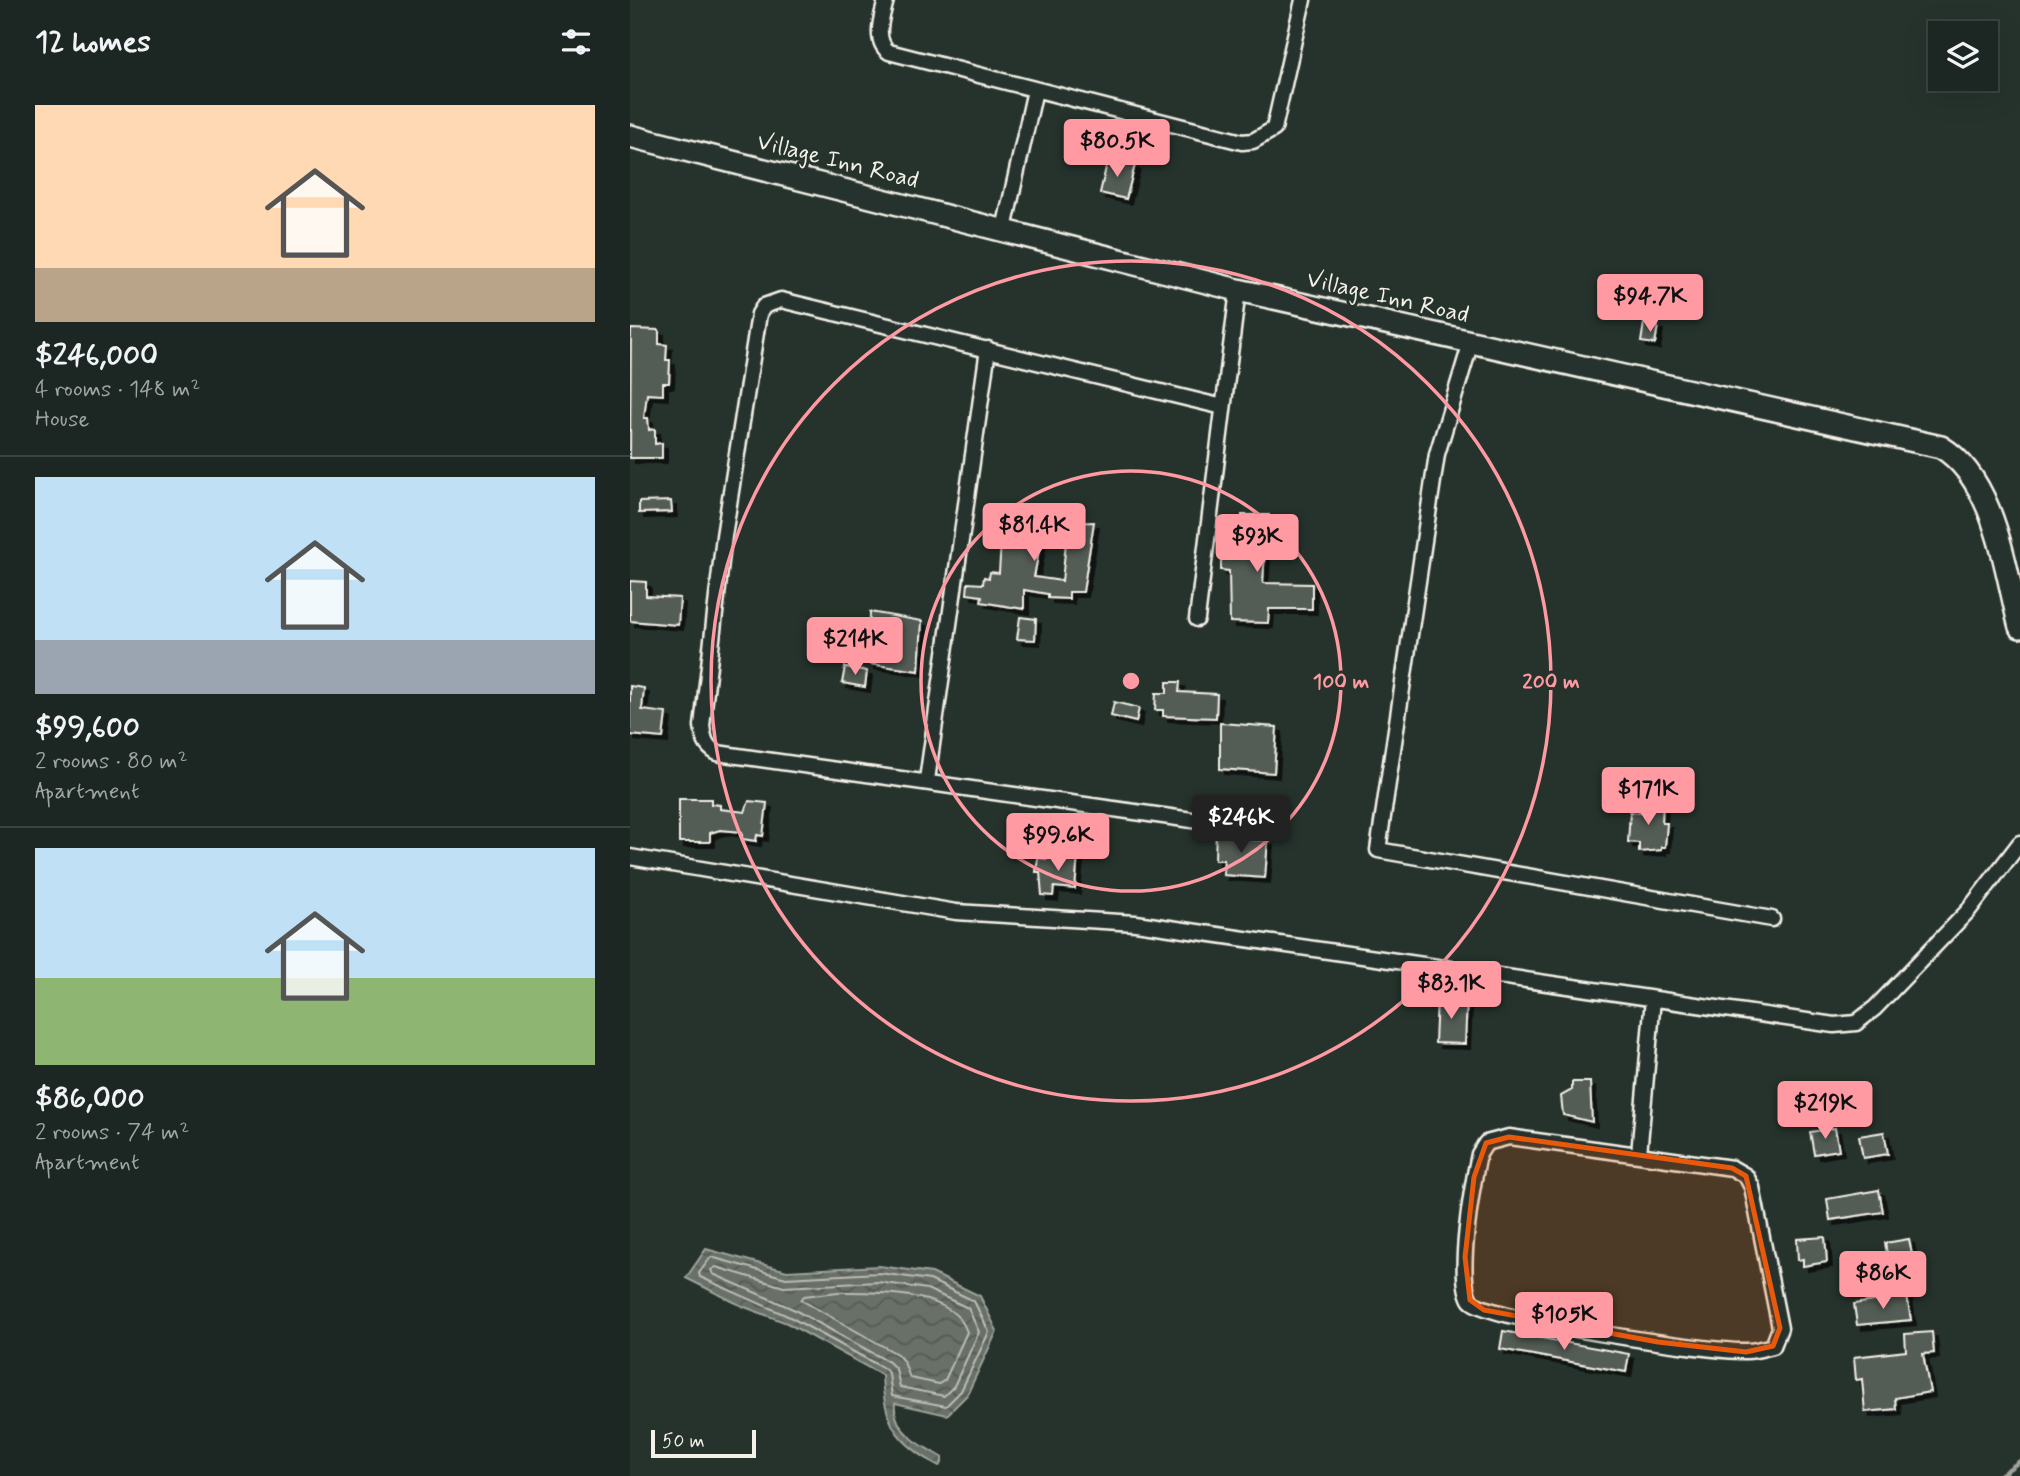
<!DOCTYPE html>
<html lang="en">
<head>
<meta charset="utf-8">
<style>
	body { margin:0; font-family:Mynerve,sans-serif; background:#29322f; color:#f1f3f6; height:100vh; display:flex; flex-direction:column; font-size:26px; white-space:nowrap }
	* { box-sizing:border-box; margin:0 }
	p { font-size:23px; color:#a0a5a5 }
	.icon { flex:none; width:38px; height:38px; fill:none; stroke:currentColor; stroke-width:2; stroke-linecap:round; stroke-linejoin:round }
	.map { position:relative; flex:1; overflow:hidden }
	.sheet { display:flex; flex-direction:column; background:#1c2622; width:630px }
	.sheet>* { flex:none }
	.controls { position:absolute; left:1298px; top:21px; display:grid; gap:14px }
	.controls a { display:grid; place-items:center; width:70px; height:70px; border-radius:0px; background:#1c2622; box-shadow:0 7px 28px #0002,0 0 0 2px #3a4340; font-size:35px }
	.scale { position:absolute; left:21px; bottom:18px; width:105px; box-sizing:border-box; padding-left:7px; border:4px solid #f4f1e8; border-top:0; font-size:19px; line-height:24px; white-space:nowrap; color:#f4f1e8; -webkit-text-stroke:5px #26332d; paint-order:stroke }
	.price { position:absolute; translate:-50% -60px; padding:0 16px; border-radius:7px; background:#ff9aa2; color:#111; font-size:23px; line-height:46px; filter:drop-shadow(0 2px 4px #0008) }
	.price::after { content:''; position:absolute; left:50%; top:42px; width:21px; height:16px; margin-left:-10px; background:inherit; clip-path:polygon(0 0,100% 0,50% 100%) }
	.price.current { background:#222; color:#fff }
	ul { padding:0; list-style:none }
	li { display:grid; align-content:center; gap:14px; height:371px; padding:0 35px }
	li+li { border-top:2px solid #3a4340 }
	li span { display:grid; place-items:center; height:217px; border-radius:0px; color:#555 }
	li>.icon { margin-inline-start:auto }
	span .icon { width:126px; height:126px; fill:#fffc; stroke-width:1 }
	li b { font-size:30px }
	h2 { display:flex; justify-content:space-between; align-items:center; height:84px; padding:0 35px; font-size:30px }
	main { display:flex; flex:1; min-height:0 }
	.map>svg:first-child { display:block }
	.water { fill:url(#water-waves); stroke:#9fa39b; stroke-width:2 }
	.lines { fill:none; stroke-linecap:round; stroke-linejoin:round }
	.shore { stroke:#bcbdb5; stroke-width:2 }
	.stream { stroke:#9fa39b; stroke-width:4.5 }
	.building { fill:#525c55; stroke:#f4f1e8; stroke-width:2; filter:url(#shadow) }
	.street-casing { stroke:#f4f1e8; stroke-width:19 }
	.secondary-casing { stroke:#f4f1e8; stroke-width:26 }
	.street { stroke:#26332d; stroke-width:14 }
	.secondary { stroke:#26332d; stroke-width:21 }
	.marked { fill:#e8590c; fill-opacity:0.2; stroke:#e8590c; stroke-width:5; stroke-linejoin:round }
	.ring { fill:none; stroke:#ff9aa2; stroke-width:3.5 }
	.labels { text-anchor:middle; stroke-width:6; stroke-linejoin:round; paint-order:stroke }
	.street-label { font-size:24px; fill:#f4f1e8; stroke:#26332d }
	.centre { fill:#ff9aa2; stroke:#26332d; stroke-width:3.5 }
	.ring-label { font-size:21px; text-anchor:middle; font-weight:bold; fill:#ff9aa2; stroke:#26332d; stroke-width:6; stroke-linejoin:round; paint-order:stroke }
</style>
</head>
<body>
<main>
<section class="sheet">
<h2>12 homes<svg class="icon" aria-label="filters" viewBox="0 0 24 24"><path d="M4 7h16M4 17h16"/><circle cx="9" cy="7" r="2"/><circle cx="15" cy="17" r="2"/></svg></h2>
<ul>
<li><span style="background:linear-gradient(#ffd9b3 75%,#b9a48a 0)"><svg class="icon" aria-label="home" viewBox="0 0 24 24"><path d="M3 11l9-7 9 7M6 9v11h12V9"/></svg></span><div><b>$246,000</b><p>4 rooms · 148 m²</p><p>House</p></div></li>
<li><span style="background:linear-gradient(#bfe0f5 75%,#9aa5b1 0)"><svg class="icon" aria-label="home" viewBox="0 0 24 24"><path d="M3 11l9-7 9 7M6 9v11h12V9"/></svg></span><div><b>$99,600</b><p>2 rooms · 80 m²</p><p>Apartment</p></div></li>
<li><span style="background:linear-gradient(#bfe0f5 60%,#8fb573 0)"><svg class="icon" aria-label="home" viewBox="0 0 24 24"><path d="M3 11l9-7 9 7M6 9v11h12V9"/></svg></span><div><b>$86,000</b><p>2 rooms · 74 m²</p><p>Apartment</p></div></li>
</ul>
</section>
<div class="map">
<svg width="1390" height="1476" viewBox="0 0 1390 1476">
	<defs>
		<pattern id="water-waves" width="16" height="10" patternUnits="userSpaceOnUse" patternTransform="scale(1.75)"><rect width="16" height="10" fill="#676f68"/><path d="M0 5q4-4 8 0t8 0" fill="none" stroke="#565a55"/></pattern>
		<filter id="shadow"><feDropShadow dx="5" dy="5" stdDeviation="0" flood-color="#0009"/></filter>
	</defs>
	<rect width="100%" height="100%" fill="#26332d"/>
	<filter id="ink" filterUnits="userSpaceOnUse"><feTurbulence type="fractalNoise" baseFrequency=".0143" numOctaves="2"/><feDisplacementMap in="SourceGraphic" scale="14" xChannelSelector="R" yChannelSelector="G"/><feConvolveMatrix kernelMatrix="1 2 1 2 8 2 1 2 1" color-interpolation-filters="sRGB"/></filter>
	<g filter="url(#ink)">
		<!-- water -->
		<path class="water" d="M 76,1249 L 157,1271 L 249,1266 L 302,1273 L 350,1296 L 367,1331 L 337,1395 L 317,1415 L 265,1403 C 262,1431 291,1446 312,1457 L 312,1463 L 309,1466 C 266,1442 254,1424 252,1375 L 157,1323 L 112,1306 L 56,1278 Z"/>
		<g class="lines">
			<!-- shore -->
			<path class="shore" d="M 81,1257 L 156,1278 L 249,1273 L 300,1280 L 344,1301 L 359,1332 L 331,1391 L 316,1406 L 262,1396 L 259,1374 L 255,1369 L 160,1317 L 70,1277 L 69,1273 Z
				M 86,1267 L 154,1287 L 248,1282 L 297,1289 L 338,1308 L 349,1332 L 324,1386 L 314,1396 L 270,1387 L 266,1369 L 259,1362 L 163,1309 L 83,1274 L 81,1270 Z
				M 208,1292 C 244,1292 324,1290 337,1332 L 315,1380 L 309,1384 L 280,1378 L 274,1362 L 267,1354 L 171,1300 L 174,1296 Z"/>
			<!-- stream -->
			<path class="stream" d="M 1369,1476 L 1390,1461"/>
		</g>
		<!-- building -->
		<path class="building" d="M 478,159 L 505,165 L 496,199 L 470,193 Z
			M 1014,323 L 1028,325 L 1025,344 L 1011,342 Z
			M 1,329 L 29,330 L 29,344 L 37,345 L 36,360 L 40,360 L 39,383 L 33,383 L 33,395 L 17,394 L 14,418 L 18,418 L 19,430 L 25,429 L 25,444 L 32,443 L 32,458 L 0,458 Z
			M 41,501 L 42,512 L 9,513 L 9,502 Z
			M 387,509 L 416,513 L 404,577 L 432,581 L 438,523 L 464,522 L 453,592 L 439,592 L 439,599 L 418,598 L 418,594 L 394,590 L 394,609 L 351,602 L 352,596 L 337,594 L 338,583 L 353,584 L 354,577 L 359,578 L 360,572 L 369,573 L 372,526 L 384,528 Z
			M 612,515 L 639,515 L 638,534 L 653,534 L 653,547 L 638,547 L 635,551 L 633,583 L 682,584 L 682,609 L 639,609 L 638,623 L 600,622 L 599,571 L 591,570 L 591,557 L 598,557 L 598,527 L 602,527 L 602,518 L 612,518 Z
			M 0,581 L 16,582 L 16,596 L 50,598 L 48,625 L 0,621 Z
			M 240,612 L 292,621 L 289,671 L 239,664 Z
			M 390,617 L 406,619 L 405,640 L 387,639 Z
			M 215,667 L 237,671 L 235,687 L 212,683 Z
			M 537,682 L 550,682 L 549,692 L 587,694 L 586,718 L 533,716 L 533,710 L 525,710 L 526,693 L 537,693 Z
			M 0,686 L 14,688 L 12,710 L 36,713 L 33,738 L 0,735 Z
			M 484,702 L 509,708 L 506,722 L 481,716 Z
			M 590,723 L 647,727 L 644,773 L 590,769 Z
			M 49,799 L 81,799 L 81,804 L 90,805 L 90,809 L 115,812 L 119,801 L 137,803 L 133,836 L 127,835 L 126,841 L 112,839 L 112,832 L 90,830 L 80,833 L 80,842 L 49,842 Z
			M 1013,800 L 1033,801 L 1032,823 L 1037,823 L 1035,847 L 1031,847 L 1031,850 L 1009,852 L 1009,843 L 998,842 L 1000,812 L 1012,813 Z
			M 586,829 L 599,829 L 599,835 L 622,836 L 622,840 L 638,840 L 635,878 L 593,875 L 594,860 L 585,860 Z
			M 426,853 L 448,855 L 445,889 L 424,887 L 423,896 L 412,895 L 410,872 L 406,872 L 408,858 L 418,859 Z
			M 807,998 L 837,999 L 835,1044 L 805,1043 Z
			M 942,1082 L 960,1082 L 962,1122 L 933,1115 L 931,1096 L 942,1090 Z
			M 1205,1128 L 1209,1150 L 1184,1154 L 1180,1132 Z
			M 1254,1132 L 1258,1154 L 1233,1158 L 1229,1136 Z
			M 1249,1190 L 1253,1212 L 1200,1220 L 1197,1199 Z
			M 1195,1237 L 1197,1262 L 1173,1266 L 1173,1259 L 1168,1260 L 1167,1239 Z
			M 1279,1239 L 1283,1260 L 1259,1264 L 1255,1243 Z
			M 1277,1296 L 1281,1320 L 1227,1325 L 1224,1304 Z
			M 873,1331 L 999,1354 L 996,1372 L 870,1349 Z
			M 1302,1332 L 1304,1353 L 1293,1354 L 1300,1392 L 1265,1398 L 1266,1409 L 1235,1412 L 1232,1379 L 1226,1380 L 1224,1357 L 1276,1351 L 1275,1334 Z"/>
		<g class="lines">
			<!-- street casing -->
			<g class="street-casing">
				<path id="street" d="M 256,0 C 252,17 243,40 259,52 L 612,142 L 623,141 L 644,129 L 673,0
					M 374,229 L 405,90
					M 841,342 L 807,454 L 748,850 L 1142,919
					M 567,619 L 608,290
					M 297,780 L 358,349
					M 576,822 L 87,753 C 75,746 74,739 72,726 L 94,536 L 129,314 L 134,306 L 151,300 L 593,407
					M 0,857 L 326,912 L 506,923 L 1204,1025 L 1226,1023 L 1245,1008 L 1338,911 L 1390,843
					M 879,1137 L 1102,1168 L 1116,1176 L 1122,1187 L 1150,1328 L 1143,1346 C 1134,1348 1126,1351 1117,1351 C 1084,1353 855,1319 841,1301 C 825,1280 843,1182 849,1154 L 856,1143 Z
					M 1009,1154 L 1023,999"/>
			</g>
			<!-- secondary casing -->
			<g class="secondary-casing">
				<path id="secondary" d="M 0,136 L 608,290 L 1311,447 C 1365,479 1375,570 1390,627"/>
			</g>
			<!-- street -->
			<use href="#street" class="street"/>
			<!-- secondary -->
			<use href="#secondary" class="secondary"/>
		</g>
	</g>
	<!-- marked area -->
	<path class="marked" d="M 879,1137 L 1102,1168 L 1116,1176 L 1150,1328 L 1143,1346 L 1116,1352 L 1028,1342 L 854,1310 L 840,1300 L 835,1257 L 844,1177 L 856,1143 Z"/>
	<!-- distance rings -->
	<g class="ring">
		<circle cx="501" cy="681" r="210"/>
		<circle cx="501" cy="681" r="420"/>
	</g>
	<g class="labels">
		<!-- street labels -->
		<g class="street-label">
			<text transform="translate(208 160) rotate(14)" y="8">Village Inn Road</text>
			<text transform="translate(758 296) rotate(13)" y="8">Village Inn Road</text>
		</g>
	</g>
	<circle cx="501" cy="681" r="10" class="centre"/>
	<g class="ring-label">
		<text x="711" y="688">100 m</text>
		<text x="921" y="688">200 m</text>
	</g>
</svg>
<div class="controls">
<a><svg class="icon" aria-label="layers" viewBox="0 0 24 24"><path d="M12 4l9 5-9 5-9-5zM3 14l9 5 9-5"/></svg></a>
</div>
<div class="scale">50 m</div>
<b class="price" style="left:487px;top:179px">$80.5K</b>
<b class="price" style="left:1020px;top:334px">$94.7K</b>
<b class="price" style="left:404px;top:563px">$81.4K</b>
<b class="price" style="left:627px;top:574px">$93K</b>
<b class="price" style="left:225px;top:677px">$214K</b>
<b class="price" style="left:1018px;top:827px">$171K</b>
<b class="price current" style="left:611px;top:855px">$246K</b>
<b class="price" style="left:428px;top:873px">$99.6K</b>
<b class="price" style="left:821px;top:1021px">$83.1K</b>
<b class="price" style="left:1195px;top:1141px">$219K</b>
<b class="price" style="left:1253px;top:1311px">$86K</b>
<b class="price" style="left:934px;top:1352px">$105K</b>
</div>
</main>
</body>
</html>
